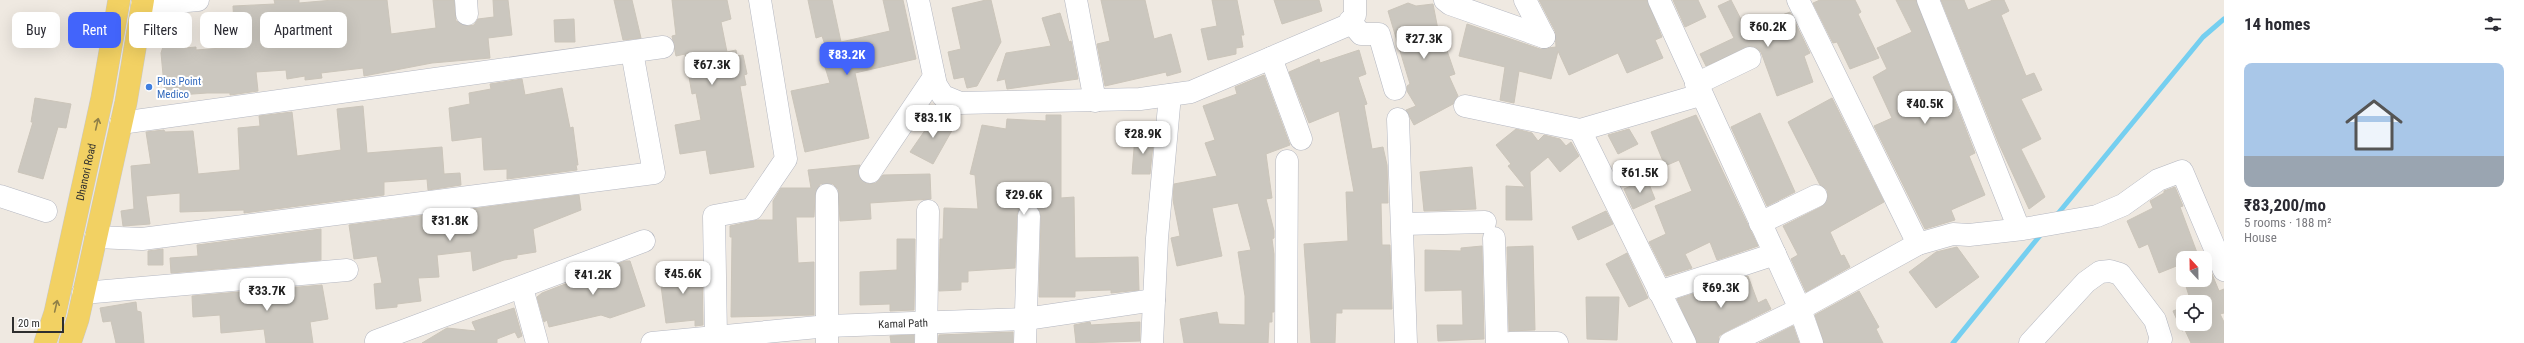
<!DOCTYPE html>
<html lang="en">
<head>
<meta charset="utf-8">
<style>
	body { margin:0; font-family:"Roboto Condensed",sans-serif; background:#f2f2f3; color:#2b2b33; height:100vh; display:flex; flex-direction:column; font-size:15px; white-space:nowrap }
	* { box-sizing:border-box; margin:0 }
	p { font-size:13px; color:#7c7c81 }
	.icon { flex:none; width:22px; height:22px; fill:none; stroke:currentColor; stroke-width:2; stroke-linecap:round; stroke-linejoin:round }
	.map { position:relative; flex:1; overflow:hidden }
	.details { display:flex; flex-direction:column; background:#fff; width:300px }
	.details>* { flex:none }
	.guide { position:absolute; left:12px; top:12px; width:380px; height:36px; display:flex; gap:8px }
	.needle { width:26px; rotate:338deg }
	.controls { position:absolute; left:2176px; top:251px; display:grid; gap:8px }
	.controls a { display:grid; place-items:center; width:36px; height:36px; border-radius:8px; background:#fff; box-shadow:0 4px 16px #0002; font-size:20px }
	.scale { position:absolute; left:12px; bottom:10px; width:52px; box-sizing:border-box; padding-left:4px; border:2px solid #2e2e2e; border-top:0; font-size:11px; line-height:14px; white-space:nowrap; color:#2e2e2e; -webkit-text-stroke:3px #fff; paint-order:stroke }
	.price { position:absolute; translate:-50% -34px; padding:0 9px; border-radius:8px; background:#fff; color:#222; font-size:13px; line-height:26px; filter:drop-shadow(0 1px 2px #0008) }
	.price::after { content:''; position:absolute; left:50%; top:24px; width:12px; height:9px; margin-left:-6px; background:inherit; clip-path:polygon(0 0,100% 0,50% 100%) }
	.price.on { background:#4264fb; color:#fff }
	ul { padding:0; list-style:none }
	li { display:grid; align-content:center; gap:8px; height:212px; padding:0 20px }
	li span { display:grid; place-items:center; height:124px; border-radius:8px; color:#555 }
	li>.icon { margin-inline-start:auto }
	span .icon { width:72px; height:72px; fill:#fffc; stroke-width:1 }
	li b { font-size:17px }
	h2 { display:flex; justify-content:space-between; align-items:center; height:48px; padding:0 20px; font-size:17px }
	.tag { padding:0 14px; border-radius:8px; background:#fff; box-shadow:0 4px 16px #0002; font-size:14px; line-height:36px }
	.tag.on { background:#4264fb; color:#fff }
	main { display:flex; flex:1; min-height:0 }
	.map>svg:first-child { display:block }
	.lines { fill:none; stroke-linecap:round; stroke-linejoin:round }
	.stream { stroke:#75cff0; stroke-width:5 }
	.building { fill:#cbc7bf; stroke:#cbc5ba }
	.minor-casing { stroke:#b4b7c1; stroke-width:23 }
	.major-casing { stroke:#c9c9c9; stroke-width:23 }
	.minor { stroke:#fff; stroke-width:22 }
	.major { stroke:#f2d163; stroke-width:22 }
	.oneway { stroke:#908048 }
	.shop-dot { fill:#3f7fe0; stroke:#fff; stroke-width:1.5 }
	.labels { text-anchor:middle; stroke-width:4; stroke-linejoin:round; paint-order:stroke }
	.shop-label { font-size:11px; fill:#366cbe; stroke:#fff; text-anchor:start }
	.street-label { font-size:11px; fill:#2e2e2e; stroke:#fff }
</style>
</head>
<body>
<main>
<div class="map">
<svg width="2224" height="343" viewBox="0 0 2224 343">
	<rect width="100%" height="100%" fill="#efe9e1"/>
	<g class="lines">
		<!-- stream -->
		<path class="stream" d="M 2056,216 L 2203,37 L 2224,19
			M 1953,343 L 2042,233"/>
	</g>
	<!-- building -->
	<path class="building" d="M 274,0 L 299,0 L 299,3 L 333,0 L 387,0 L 391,34 L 436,28 L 433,0 L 454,0 L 456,21 L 468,26 L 474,25 L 478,19 L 494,17 L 493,0 L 508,0 L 512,35 L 488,38 L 490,58 L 432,63 L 364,76 L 363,68 L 321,73 L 322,78 L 305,80 L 305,76 L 287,79 L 286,70 L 256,72 L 258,91 L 230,95 L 230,93 L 207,93 L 165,96 L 161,53 L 168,31 L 184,29 L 185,48 L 196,47 L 196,50 L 235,47 L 233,6 L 275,4 Z
		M 614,0 L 632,0 L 641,38 L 623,40 Z
		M 672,0 L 727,0 L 731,19 L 721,22 L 727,52 L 736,50 L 737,56 L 743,55 L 747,74 L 744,75 L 746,85 L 740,86 L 754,167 L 710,174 L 706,150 L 680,154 L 675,125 L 701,120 L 696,93 L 692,94 L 685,54 L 676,56 L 672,36 L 676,35 Z
		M 808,0 L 832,0 L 841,42 L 890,31 L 883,0 L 903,0 L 916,59 L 855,73 L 869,138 L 805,152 L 791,91 L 830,83 L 825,67 L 832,65 L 822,36 L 816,38 Z
		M 986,0 L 991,0 L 1001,42 L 977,86 L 967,88 L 964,77 L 954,79 L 948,52 L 961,49 L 952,8 Z
		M 1101,0 L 1145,0 L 1154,39 L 1171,34 L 1181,72 L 1167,76 L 1166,72 L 1105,86 L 1097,44 L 1110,41 Z
		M 1212,0 L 1237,0 L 1244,35 L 1241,35 L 1243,47 L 1236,48 L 1236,54 L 1208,60 L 1201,29 L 1217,26 Z
		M 1274,0 L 1319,0 L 1322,11 L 1282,24 Z
		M 1539,0 L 1647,0 L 1662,37 L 1655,40 L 1663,58 L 1627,73 L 1618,53 L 1569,75 L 1558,51 L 1551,79 L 1519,71 L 1514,103 L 1500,100 L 1505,67 L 1459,56 L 1467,24 L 1540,49 L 1556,47 L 1555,31 Z
		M 1673,0 L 1698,0 L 1706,17 L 1685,27 Z
		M 1731,0 L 1746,29 L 1790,12 L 1810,53 L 1804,56 L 1813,82 L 1777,96 L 1761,52 L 1751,46 L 1706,66 L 1700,54 L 1734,38 L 1718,6 Z
		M 1820,0 L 1855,0 L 1861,12 L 1858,14 L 1879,58 L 1850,69 L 1837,42 L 1833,43 L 1813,3 Z
		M 1896,0 L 1916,0 L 1975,153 L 1969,156 L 1985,195 L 1951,210 L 1955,220 L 1925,229 L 1874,126 L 1892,118 L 1873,77 L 1887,69 L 1877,48 L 1912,32 Z
		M 1941,0 L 1964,0 L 1968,10 L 1993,0 L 2004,0 L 2009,11 L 2001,15 L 2026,76 L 2034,73 L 2042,90 L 2021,99 L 2041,139 L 2021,149 L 2045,197 L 2029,209 L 1999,144 Z
		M 1408,3 L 1416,6 L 1433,4 L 1440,40 L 1443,39 L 1455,74 L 1449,76 L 1458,96 L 1453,104 L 1414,125 L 1406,110 L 1416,106 L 1407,91 L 1407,86 L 1410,84 L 1388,11 Z
		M 1060,13 L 1069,42 L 1071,41 L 1078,79 L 1007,89 L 1005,79 L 997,81 L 1006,53 L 1051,46 L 1042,18 Z
		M 574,19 L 575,42 L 555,42 L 554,20 Z
		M 1359,50 L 1366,74 L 1358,77 L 1367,104 L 1364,105 L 1372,149 L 1383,147 L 1387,165 L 1388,203 L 1381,203 L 1382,245 L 1390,245 L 1392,309 L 1342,309 L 1342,313 L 1336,313 L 1335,343 L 1311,343 L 1304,244 L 1348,241 L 1346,192 L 1354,192 L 1339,111 L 1309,123 L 1289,72 L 1319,59 L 1320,63 Z
		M 1264,75 L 1290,145 L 1266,154 L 1272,198 L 1266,199 L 1274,231 L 1274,238 L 1272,239 L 1274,254 L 1274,312 L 1272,312 L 1272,322 L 1269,322 L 1268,343 L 1184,343 L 1180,319 L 1217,312 L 1219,324 L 1245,325 L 1245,296 L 1238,252 L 1251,250 L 1238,203 L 1212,208 L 1222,256 L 1177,266 L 1171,238 L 1180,236 L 1173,200 L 1174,184 L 1217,176 L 1205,143 L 1215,140 L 1203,106 L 1237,94 L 1235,87 Z
		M 522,79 L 525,95 L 562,88 L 570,128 L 573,127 L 578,165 L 576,165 L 577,170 L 507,179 L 507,169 L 484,170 L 482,137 L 452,141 L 449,108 L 470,104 L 469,93 L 491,89 L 490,84 Z
		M 35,98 L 71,104 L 66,128 L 58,127 L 43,179 L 18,172 L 33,122 L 31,122 Z
		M 1832,98 L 1884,202 L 1830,232 L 1841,256 L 1844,255 L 1850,267 L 1806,292 L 1791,259 L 1798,255 L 1783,226 L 1821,207 L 1828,197 L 1827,190 L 1820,185 L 1788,122 Z
		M 363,106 L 367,153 L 442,147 L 444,174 L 460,173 L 461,185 L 428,190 L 427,179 L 384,182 L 384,195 L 244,213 L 244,210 L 180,212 L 180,193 L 146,196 L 150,224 L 123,226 L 121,211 L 134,209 L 131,166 L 151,164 L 146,132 L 164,130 L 165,132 L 193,131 L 198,174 L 240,170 L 238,128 L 260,126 L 259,116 L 292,112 L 297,156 L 341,150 L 337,109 Z
		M 937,113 L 955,125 L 933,164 L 910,152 Z
		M 1760,113 L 1795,192 L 1767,206 L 1731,127 Z
		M 1046,115 L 1061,115 L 1061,198 L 1074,197 L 1075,258 L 1138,257 L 1139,290 L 1111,293 L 1111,290 L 1075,291 L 1075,297 L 1039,297 L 1041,216 L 1036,206 L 1029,204 L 1019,209 L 1017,215 L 1015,268 L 968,271 L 968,282 L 961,282 L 961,290 L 939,291 L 940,239 L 943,239 L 944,208 L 978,209 L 975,175 L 970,174 L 982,125 L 1006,129 L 1007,119 L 1046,121 Z
		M 1696,115 L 1758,246 L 1717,260 L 1710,242 L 1685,254 L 1692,268 L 1666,276 L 1649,242 L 1666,234 L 1655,206 L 1692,191 L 1679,160 L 1665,166 L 1651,132 Z
		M 1516,129 L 1532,133 L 1538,141 L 1544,135 L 1560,139 L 1566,146 L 1571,142 L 1579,156 L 1560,172 L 1548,157 L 1530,172 L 1532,220 L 1506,220 L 1506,186 L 1525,187 L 1508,166 L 1511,164 L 1496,145 Z
		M 1629,129 L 1638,144 L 1618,154 L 1608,135 Z
		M 1135,136 L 1154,136 L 1150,174 L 1132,174 Z
		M 860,165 L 859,177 L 869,184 L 876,183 L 883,175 L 930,174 L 931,199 L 870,203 L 871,219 L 840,221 L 838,189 L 833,184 L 820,184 L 815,195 L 814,217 L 796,217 L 798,263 L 814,262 L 814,315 L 731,317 L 732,237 L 730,237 L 730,226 L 758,220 L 773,220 L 773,201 L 781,188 L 811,188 L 808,170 Z
		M 1472,167 L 1476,209 L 1424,211 L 1420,172 Z
		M 1647,179 L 1655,199 L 1633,209 L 1624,189 Z
		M 2175,187 L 2183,206 L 2180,207 L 2199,258 L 2183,258 L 2183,277 L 2179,265 L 2159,273 L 2148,244 L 2139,248 L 2127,221 L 2153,208 L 2150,201 L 2164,193 L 2164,191 Z
		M 579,195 L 581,210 L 533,229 L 536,252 L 517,255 L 517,258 L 504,260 L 473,271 L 471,251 L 437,255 L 439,277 L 418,278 L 421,301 L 397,304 L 397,307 L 376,309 L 374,284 L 382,283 L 377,256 L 354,259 L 349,225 Z
		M 1606,211 L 1613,224 L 1578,240 L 1572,227 Z
		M 321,229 L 321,260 L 171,273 L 170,258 L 198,256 L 197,245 Z
		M 897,239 L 915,239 L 914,310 L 890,311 L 890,304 L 860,305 L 860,272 L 897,270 Z
		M 1482,246 L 1484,339 L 1438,341 L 1437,325 L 1463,325 L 1462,290 L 1425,291 L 1425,250 L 1461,251 L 1461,248 Z
		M 1533,246 L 1535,330 L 1509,331 L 1507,247 Z
		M 1957,247 L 1979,277 L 1936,308 L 1909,272 L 1936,252 Z
		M 163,249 L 163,265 L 148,265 L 148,251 Z
		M 1627,253 L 1648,298 L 1629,307 L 1606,264 Z
		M 625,261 L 630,261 L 645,306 L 610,318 L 601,315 L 549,327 L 547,320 L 544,322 L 537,297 L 542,293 Z
		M 2207,262 L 2219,291 L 2224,289 L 2224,313 L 2220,314 L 2224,322 L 2224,343 L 2191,343 L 2185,330 L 2182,331 L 2173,311 L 2183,307 L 2183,324 L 2205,324 L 2205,302 L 2191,302 L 2184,280 L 2205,280 L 2205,263 Z
		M 702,266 L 703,325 L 695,326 L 695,320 L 666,323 L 659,271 Z
		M 1748,276 L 1758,303 L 1766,299 L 1771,309 L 1725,332 L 1719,336 L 1718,343 L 1697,343 L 1677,299 Z
		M 322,285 L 328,319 L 310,322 L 313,343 L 266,343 L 264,329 L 221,333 L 220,315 L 193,317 L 192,296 Z
		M 1859,291 L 1879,327 L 1876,329 L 1883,343 L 1824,343 L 1815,315 Z
		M 1586,297 L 1619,297 L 1617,340 L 1587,339 Z
		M 136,302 L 137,311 L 141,312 L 144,343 L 116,343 L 111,321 L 103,322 L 100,308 Z
		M 514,308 L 522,336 L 518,338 L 515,332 L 497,339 L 497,343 L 422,343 L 447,328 L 476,331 L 472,322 Z
		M 1090,322 L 1091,325 L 1140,322 L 1140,341 L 1076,343 L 1074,325 Z
		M 1793,326 L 1799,343 L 1759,343 Z
		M 1013,332 L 1013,343 L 938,343 L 939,335 Z
		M 914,335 L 914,343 L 891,343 L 890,336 Z"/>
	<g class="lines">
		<!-- minor casing -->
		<g class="minor-casing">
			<g id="minor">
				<path d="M 466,0 L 467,14"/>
				<path d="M 918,0 L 936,85 L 943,96 L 960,103 L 1140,99 L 1191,92 L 1348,25 L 1355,15 L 1355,0"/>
				<path d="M 1076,0 L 1095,101"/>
				<path d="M 1445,0 L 1450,4 L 1544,37"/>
				<path d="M 1525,0 L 1544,37"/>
				<path d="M 1659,0 L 1800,309 L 1812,343"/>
				<path d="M 1798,0 L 1918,244"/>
				<path d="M 1928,0 L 2019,229"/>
				<path d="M 142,5 L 198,0"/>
				<path d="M 1350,21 L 1361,34 L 1379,34 L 1395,89"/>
				<path d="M 1271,58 L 1301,139"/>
				<path d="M 1696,84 L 1750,58"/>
				<path d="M 1465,106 L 1580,130 L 1700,95"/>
				<path d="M 1398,119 L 1406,343"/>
				<path d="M 121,123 L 663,47"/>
				<path d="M 1580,130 L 1685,343"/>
				<path d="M 870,172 L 934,77"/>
				<path d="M 827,195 L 827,343"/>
				<path d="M 0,196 L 46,211"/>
				<path d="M 1760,223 L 1816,196"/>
				<path d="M 1403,224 L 1485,222"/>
				<path d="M 96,237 L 142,239 L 654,173 L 632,52"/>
				<path d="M 1494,238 L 1497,343"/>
				<path d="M 522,288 L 537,343"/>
				<path d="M 1659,292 L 1775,254"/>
				<path d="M 83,293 L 347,270"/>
				<path d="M 716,337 L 714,216 L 752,209 L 786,159 L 760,0"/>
				<path d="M 376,341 L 644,241"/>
				<path id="s1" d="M 652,343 L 828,326 L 1026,319 L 1154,300"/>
				<path d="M 926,343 L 928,211"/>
				<path d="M 1025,343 L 1029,216"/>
				<path d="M 1152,343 L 1157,238 L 1170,95"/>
				<path d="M 1286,343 L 1287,161"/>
				<path d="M 1510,343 L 1557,343"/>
				<path d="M 1730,343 L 1800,309 L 1918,244 L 1953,234 L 1969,235 L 2023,229 L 2097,216 L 2123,205 L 2158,180 L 2182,171 L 2224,270"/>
				<path d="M 2030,343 L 2086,282 L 2100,272 L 2110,271 L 2120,274 L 2155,320 L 2161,339 L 2159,343"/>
			</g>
		</g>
		<!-- major casing -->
		<g class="major-casing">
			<g id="major">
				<path id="s2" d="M 45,343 L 55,313 L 102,98 L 119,0"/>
				<path d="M 70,343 L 78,319 L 126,102 L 143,0"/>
			</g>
		</g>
		<!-- minor -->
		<use href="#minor" class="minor"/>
		<!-- major -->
		<use href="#major" class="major"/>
	</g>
	<!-- one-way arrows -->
	<defs><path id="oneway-shaft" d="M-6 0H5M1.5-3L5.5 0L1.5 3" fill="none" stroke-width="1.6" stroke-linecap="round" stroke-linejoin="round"/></defs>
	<g class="oneway">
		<use href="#oneway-shaft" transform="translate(97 124) rotate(-77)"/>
		<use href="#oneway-shaft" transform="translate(56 306) rotate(-77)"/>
	</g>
	<!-- markers -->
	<circle class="shop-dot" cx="149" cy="87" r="4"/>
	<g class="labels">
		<!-- shop labels -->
		<g class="shop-label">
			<text x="157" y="85">Plus Point<tspan x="157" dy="13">Medico</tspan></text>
		</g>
		<!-- street labels -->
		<g class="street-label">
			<text dy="4" stroke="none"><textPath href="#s2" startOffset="176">Dhanori Road</textPath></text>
			<text dy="4" stroke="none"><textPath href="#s1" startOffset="252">Kamal Path</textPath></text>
		</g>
	</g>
</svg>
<div class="controls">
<a><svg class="needle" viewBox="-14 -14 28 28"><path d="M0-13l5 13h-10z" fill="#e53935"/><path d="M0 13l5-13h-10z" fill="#7c7c81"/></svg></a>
<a><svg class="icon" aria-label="locate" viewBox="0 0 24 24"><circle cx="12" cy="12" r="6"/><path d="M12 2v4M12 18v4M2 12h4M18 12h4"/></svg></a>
</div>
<div class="scale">20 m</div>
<b class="price" style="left:1768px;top:48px">₹60.2K</b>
<b class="price" style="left:1424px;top:60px">₹27.3K</b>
<b class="price on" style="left:847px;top:76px">₹83.2K</b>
<b class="price" style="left:712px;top:86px">₹67.3K</b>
<b class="price" style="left:1925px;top:125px">₹40.5K</b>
<b class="price" style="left:933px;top:139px">₹83.1K</b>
<b class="price" style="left:1143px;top:155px">₹28.9K</b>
<b class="price" style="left:1640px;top:194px">₹61.5K</b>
<b class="price" style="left:1024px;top:216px">₹29.6K</b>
<b class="price" style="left:450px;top:242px">₹31.8K</b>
<b class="price" style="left:683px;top:295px">₹45.6K</b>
<b class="price" style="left:593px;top:296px">₹41.2K</b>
<b class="price" style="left:1721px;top:309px">₹69.3K</b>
<b class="price" style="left:267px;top:312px">₹33.7K</b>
<div class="guide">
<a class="tag">Buy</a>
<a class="tag on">Rent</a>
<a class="tag">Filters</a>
<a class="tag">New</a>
<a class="tag">Apartment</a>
</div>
</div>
<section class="details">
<h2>14 homes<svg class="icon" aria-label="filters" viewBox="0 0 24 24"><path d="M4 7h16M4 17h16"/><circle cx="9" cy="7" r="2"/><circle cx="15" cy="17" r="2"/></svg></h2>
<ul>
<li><span style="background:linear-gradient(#a9c7e8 75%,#9aa5b1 0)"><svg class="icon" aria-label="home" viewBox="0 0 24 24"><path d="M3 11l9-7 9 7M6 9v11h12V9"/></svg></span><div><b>₹83,200/mo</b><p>5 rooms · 188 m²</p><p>House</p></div></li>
</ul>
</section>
</main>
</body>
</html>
